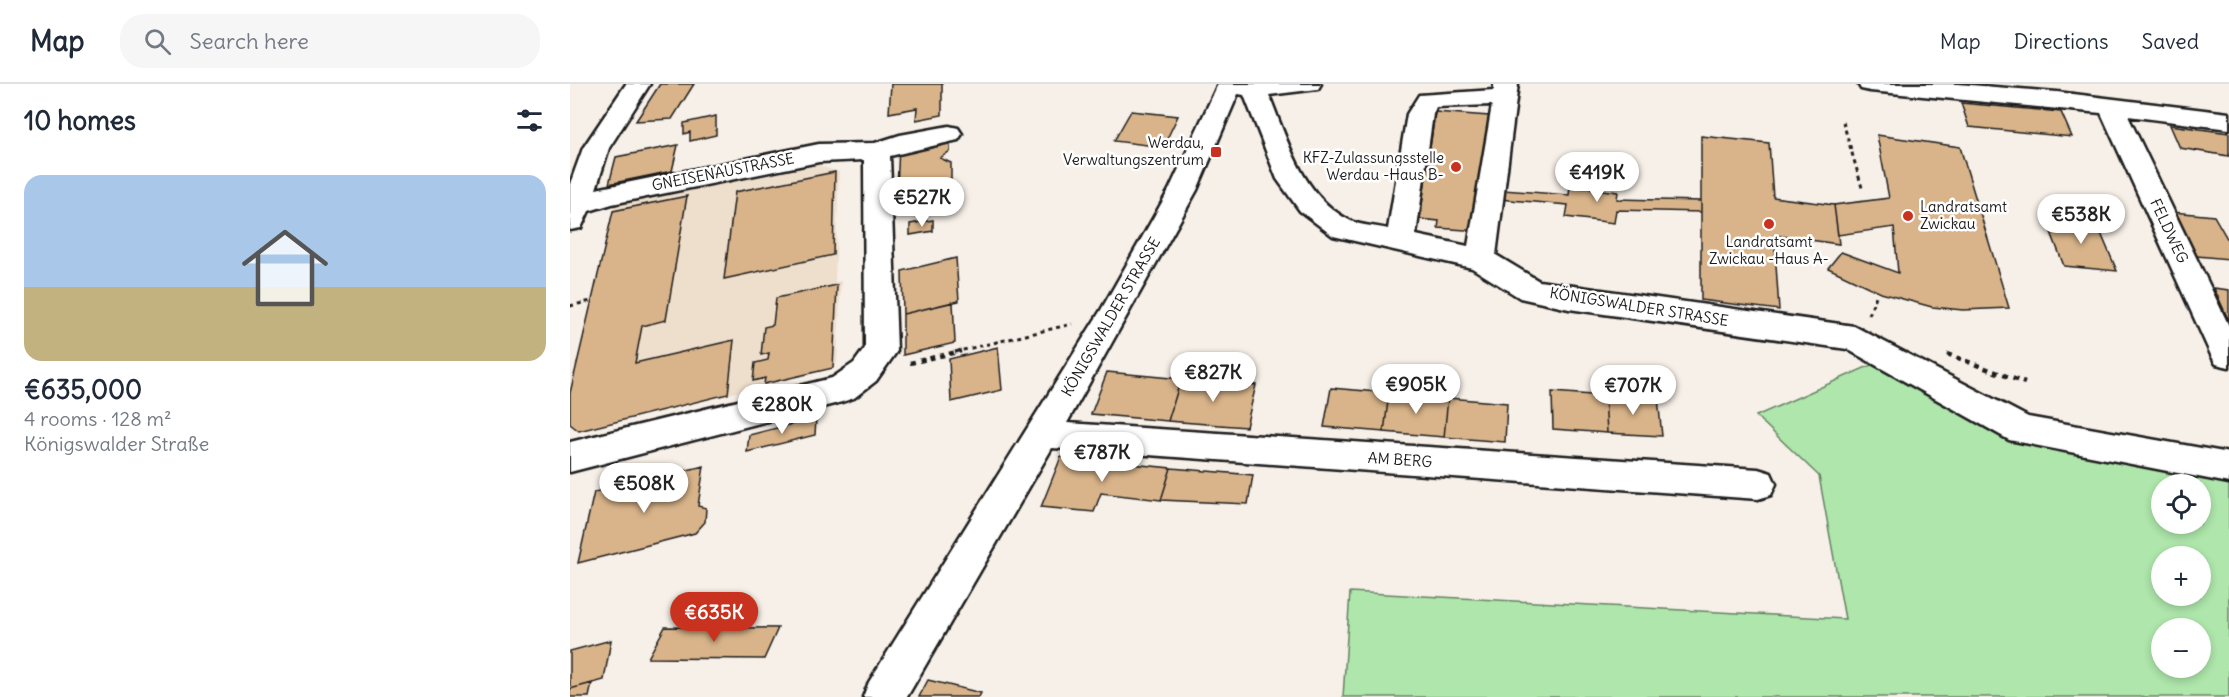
<!DOCTYPE html>
<html lang="en">
<head>
<meta charset="utf-8">
<style>
	body { margin:0; font-family:Delius,sans-serif; background:#f6f6f7; color:#1f2937; height:100vh; display:flex; flex-direction:column; font-size:22px; white-space:nowrap }
	* { box-sizing:border-box; margin:0 }
	p { font-size:20px; color:#747a83 }
	.icon { flex:none; width:33px; height:33px; fill:none; stroke:currentColor; stroke-width:2; stroke-linecap:round; stroke-linejoin:round }
	.map { position:relative; flex:1; overflow:hidden }
	.details { display:flex; flex-direction:column; background:#fff; width:570px }
	.details>* { flex:none }
	.buttons { position:absolute; left:1581px; top:390px; display:grid; gap:12px }
	.buttons a { display:grid; place-items:center; width:60px; height:60px; border-radius:50%; background:#fff; box-shadow:0 3px 9px #0003; font-size:30px }
	.price { position:absolute; translate:-50% -51px; padding:0 14px; border-radius:21px; background:#fff; color:#222; font-size:20px; line-height:39px; filter:drop-shadow(0 2px 3px #0008) }
	.price::after { content:''; position:absolute; left:50%; top:36px; width:18px; height:14px; margin-left:-9px; background:inherit; clip-path:polygon(0 0,100% 0,50% 100%) }
	.price.on { background:#c8321e; color:#fff }
	ul { padding:0; list-style:none }
	li { display:grid; align-content:center; gap:12px; height:318px; padding:0 24px }
	li+li { border-top:2px solid #e0e1e3 }
	li span { display:grid; place-items:center; height:186px; border-radius:18px; color:#555 }
	li>.icon { margin-inline-start:auto }
	span .icon { width:108px; height:108px; fill:#fffc; stroke-width:1 }
	li b { font-size:26px }
	h2 { display:flex; justify-content:space-between; align-items:center; height:72px; padding:0 24px; font-size:26px }
	header { display:flex; align-items:center; gap:36px; box-sizing:border-box; height:84px; padding:0 30px; background:#fff; border-bottom:2px solid #e0e1e3 }
	header strong { font-size:28px }
	nav { display:flex; gap:33px; margin-inline-start:auto; font-size:21px }
	.search { width:420px; height:54px; background:#f6f6f7; display:flex; align-items:center; gap:15px; box-sizing:border-box; padding:0 21px; border-radius:24px; color:#747a83; font-size:22px }
	main { display:flex; flex:1; min-height:0 }
	.map>svg:first-child { display:block }
	.built { fill:#eedecc }
	.green { fill:#aee6ab; stroke:#658164; stroke-width:1.5; fill-rule:evenodd }
	.building { fill:#d9b48a; stroke:#1c1c1c; stroke-width:1.5 }
	.lines { fill:none; stroke-linecap:round; stroke-linejoin:round }
	.minor-casing { stroke:#1c1c1c; stroke-width:5 }
	.path-far1 { stroke:#1c1c1c; stroke-width:3; stroke-dasharray:4 4; stroke-linecap:butt }
	.path { stroke:#1c1c1c; stroke-width:4.5; stroke-dasharray:5 5; stroke-linecap:butt }
	.minor { fill:#fff; fill-rule:evenodd }
	.poi-dot { fill:#c8321e; stroke:#fff; stroke-width:2 }
	.labels { text-anchor:middle; stroke-width:5; stroke-linejoin:round; paint-order:stroke }
	.poi-label { font-size:15px; fill:#1c1c1c; stroke:#fff; text-anchor:end }
	.street-label { font-size:15px; fill:#1c1c1c; stroke:#fff }
</style>
</head>
<body>
<header>
<strong>Map</strong>
<div class="search"><svg class="icon" aria-label="search" viewBox="0 0 24 24"><circle cx="10" cy="10" r="6"/><path d="M15 15l6 6"/></svg>Search here</div>
<nav><a>Map</a><a>Directions</a><a>Saved</a></nav>
</header>
<main>
<section class="details">
<h2>10 homes<svg class="icon" aria-label="filters" viewBox="0 0 24 24"><path d="M4 7h16M4 17h16"/><circle cx="9" cy="7" r="2"/><circle cx="15" cy="17" r="2"/></svg></h2>
<ul>
<li><span style="background:linear-gradient(#a9c7e8 60%,#c2b280 0)"><svg class="icon" aria-label="home" viewBox="0 0 24 24"><path d="M3 11l9-7 9 7M6 9v11h12V9"/></svg></span><div><b>€635,000</b><p>4 rooms · 128 m²</p><p>Königswalder Straße</p></div></li>
</ul>
</section>
<div class="map">
<svg width="1659" height="613" viewBox="0 0 1659 613">
	<rect width="100%" height="100%" fill="#f7f0e8"/>
	<filter id="ink" filterUnits="userSpaceOnUse"><feTurbulence type="fractalNoise" baseFrequency=".0167" numOctaves="2"/><feDisplacementMap in="SourceGraphic" scale="12" xChannelSelector="R" yChannelSelector="G"/><feConvolveMatrix kernelMatrix="1 2 1 2 8 2 1 2 1" color-interpolation-filters="sRGB"/></filter>
	<g filter="url(#ink)">
		<!-- built -->
		<path class="built" d="M 241,79 L 269,88 L 265,198 L 271,197 L 267,279 L 263,284 L 9,347 L 0,340 L 0,309 L 45,117 Z"/>
		<!-- green -->
		<path class="green" d="M 1319,273 L 1451,346 L 1659,384 L 1659,613 L 773,613 L 780,508 L 1275,535 L 1249,392 L 1186,332 ZM 1592,400 L 1630,400 L 1630,440 L 1592,440 ZM 1592,472 L 1630,472 L 1630,512 L 1592,512 ZM 1592,544 L 1630,544 L 1630,584 L 1592,584 Z"/>
		<!-- building -->
		<path class="building" d="M 90,0 L 124,0 L 102,35 L 66,37 Z
			M 321,0 L 372,0 L 372,31 L 346,36 L 347,24 L 319,29 Z
			M 1391,19 L 1491,28 L 1502,53 L 1399,43 Z
			M 561,27 L 608,32 L 593,63 L 544,57 Z
			M 865,28 L 919,32 L 909,147 L 868,144 L 869,137 L 850,135 Z
			M 146,32 L 146,51 L 120,57 L 120,48 L 114,50 L 114,39 Z
			M 1600,41 L 1659,49 L 1659,72 L 1610,64 Z
			M 1307,51 L 1390,63 L 1439,224 L 1393,226 L 1362,223 L 1311,209 L 1258,184 L 1271,168 L 1328,189 L 1324,143 L 1268,151 L 1264,121 L 1319,114 Z
			M 1131,52 L 1199,59 L 1203,113 L 1264,121 L 1269,160 L 1204,151 L 1209,226 L 1131,216 Z
			M 373,56 L 373,60 L 380,59 L 380,67 L 370,74 L 381,79 L 381,95 L 327,104 L 329,64 Z
			M 108,61 L 102,87 L 39,100 L 46,73 Z
			M 265,88 L 263,171 L 154,195 L 165,108 Z
			M 1000,102 L 1048,108 L 1047,115 L 1131,117 L 1131,128 L 1046,126 L 1044,139 L 996,133 L 998,121 L 918,114 L 920,105 L 999,111 Z
			M 117,112 L 96,236 L 72,242 L 65,279 L 164,256 L 158,310 L 9,347 L 0,340 L 0,309 L 43,127 Z
			M 1603,128 L 1644,132 L 1659,158 L 1659,175 L 1627,172 Z
			M 1476,135 L 1527,140 L 1547,187 L 1494,182 Z
			M 363,136 L 363,147 L 340,151 L 340,140 Z
			M 386,174 L 389,217 L 333,230 L 332,187 Z
			M 267,201 L 263,284 L 194,300 L 195,294 L 183,297 L 185,279 L 198,276 L 199,269 L 191,271 L 194,243 L 203,241 L 206,214 Z
			M 1644,204 L 1659,206 L 1659,237 Z
			M 383,218 L 385,259 L 333,271 L 333,230 Z
			M 428,263 L 432,306 L 381,318 L 379,275 Z
			M 537,288 L 611,295 L 598,337 L 521,330 Z
			M 611,295 L 686,301 L 676,343 L 598,337 Z
			M 761,304 L 819,309 L 814,348 L 754,343 Z
			M 982,308 L 1035,312 L 1037,349 L 983,345 Z
			M 819,309 L 878,314 L 874,353 L 814,348 Z
			M 1035,312 L 1088,315 L 1092,352 L 1037,349 Z
			M 878,314 L 937,319 L 935,358 L 874,353 Z
			M 246,334 L 245,351 L 177,368 L 179,351 Z
			M 491,373 L 601,384 L 591,416 L 531,409 L 524,428 L 471,423 Z
			M 134,382 L 128,422 L 136,424 L 135,438 L 125,449 L 8,479 L 24,408 Z
			M 601,384 L 683,391 L 678,420 L 591,416 Z
			M 95,543 L 208,544 L 194,575 L 78,574 Z
			M 41,556 L 34,596 L 0,605 L 0,567 Z
			M 358,596 L 411,609 L 409,613 L 349,613 Z
			M 22,599 L 19,613 L 0,613 L 0,605 Z"/>
		<g class="lines">
			<!-- minor casing -->
			<g class="minor-casing">
				<path id="minor" d="M 56,0 L 80,0 L 39,64 L 26,105 L 249,60 L 305,59 L 330,51 L 379,42 L 388,44 L 392,50 L 388,56 L 320,72 L 327,267 L 306,297 L 284,314 L 272,318 L 0,388 L 0,358 L 262,294 L 284,279 L 295,264 L 294,76 L 249,78 L 42,120 L 19,127 L 11,144 L 0,146 L 0,100 L 13,64 Z
					M 648,0 L 751,0 L 748,5 L 699,11 C 718,57 732,113 781,137 C 792,142 807,142 818,145 L 837,30 L 849,11 L 924,6 L 924,0 L 948,0 L 926,171 L 969,197 L 1284,242 L 1458,333 L 1659,369 L 1659,399 L 1439,356 L 1277,265 L 999,225 L 950,214 L 902,184 L 763,152 L 730,127 L 707,95 L 674,11 L 668,10 L 627,106 L 497,339 L 1188,385 L 1201,389 L 1206,400 L 1201,411 L 1188,415 L 482,364 L 337,613 L 293,613 L 299,598 L 531,226 L 599,106 ZM 922,21 L 898,162 L 846,151 L 863,30 L 866,23 Z
					M 1288,0 L 1388,0 L 1487,8 L 1659,29 L 1659,45 L 1558,32 L 1659,242 L 1659,283 L 1646,280 L 1641,271 L 1531,29 L 1300,7 L 1291,5 Z"/>
			</g>
			<!-- path-far1 -->
			<path class="path-far1" d="M 1273,38 L 1293,107
				M 0,222 L 21,217
				M 1299,231 L 1306,212
				M 385,268 L 502,240"/>
			<!-- path -->
			<path class="path" d="M 1377,270 L 1455,299
				M 340,279 L 391,267"/>
			<!-- minor -->
			<use href="#minor" class="minor"/>
		</g>
	</g>
	<!-- markers -->
	<g class="poi-dot">
		<rect x="640" y="62" width="12" height="12" rx="3"/>
		<circle cx="886" cy="83" r="6"/>
		<circle cx="1338" cy="132" r="6"/>
		<circle cx="1199" cy="140" r="6"/>
	</g>
	<g class="labels">
		<!-- poi labels -->
		<g class="poi-label">
			<text x="634" y="64">Werdau,<tspan x="634" dy="17">Verwaltungszentrum</tspan></text>
			<text x="874" y="79">KFZ-Zulassungsstelle<tspan x="874" dy="17">Werdau -Haus B-</tspan></text>
			<text x="1350" y="128" text-anchor="start">Landratsamt<tspan x="1350" dy="17">Zwickau</tspan></text>
			<text x="1199" y="163" text-anchor="middle">Landratsamt<tspan x="1199" dy="17">Zwickau -Haus A-</tspan></text>
		</g>
		<!-- street labels -->
		<g class="street-label">
			<text transform="translate(153 88) rotate(-11)" y="5">GNEISENAUSTRASSE</text>
			<text transform="translate(1599 147) rotate(65)" y="5">FELDWEG</text>
			<text transform="translate(1069 223) rotate(9)" y="5">KÖNIGSWALDER STRASSE</text>
			<text transform="translate(541 233) rotate(-60)" y="5">KÖNIGSWALDER STRASSE</text>
			<text transform="translate(830 376) rotate(4)" y="5">AM BERG</text>
		</g>
	</g>
</svg>
<div class="buttons">
<a><svg class="icon" aria-label="locate" viewBox="0 0 24 24"><circle cx="12" cy="12" r="6"/><path d="M12 2v4M12 18v4M2 12h4M18 12h4"/></svg></a>
<a>+</a>
<a>−</a>
</div>
<b class="price" style="left:1027px;top:119px">€419K</b>
<b class="price" style="left:352px;top:144px">€527K</b>
<b class="price" style="left:1511px;top:161px">€538K</b>
<b class="price" style="left:643px;top:319px">€827K</b>
<b class="price" style="left:846px;top:331px">€905K</b>
<b class="price" style="left:1063px;top:332px">€707K</b>
<b class="price" style="left:212px;top:351px">€280K</b>
<b class="price" style="left:532px;top:399px">€787K</b>
<b class="price" style="left:74px;top:430px">€508K</b>
<b class="price on" style="left:144px;top:559px">€635K</b>
</div>
</main>
</body>
</html>
